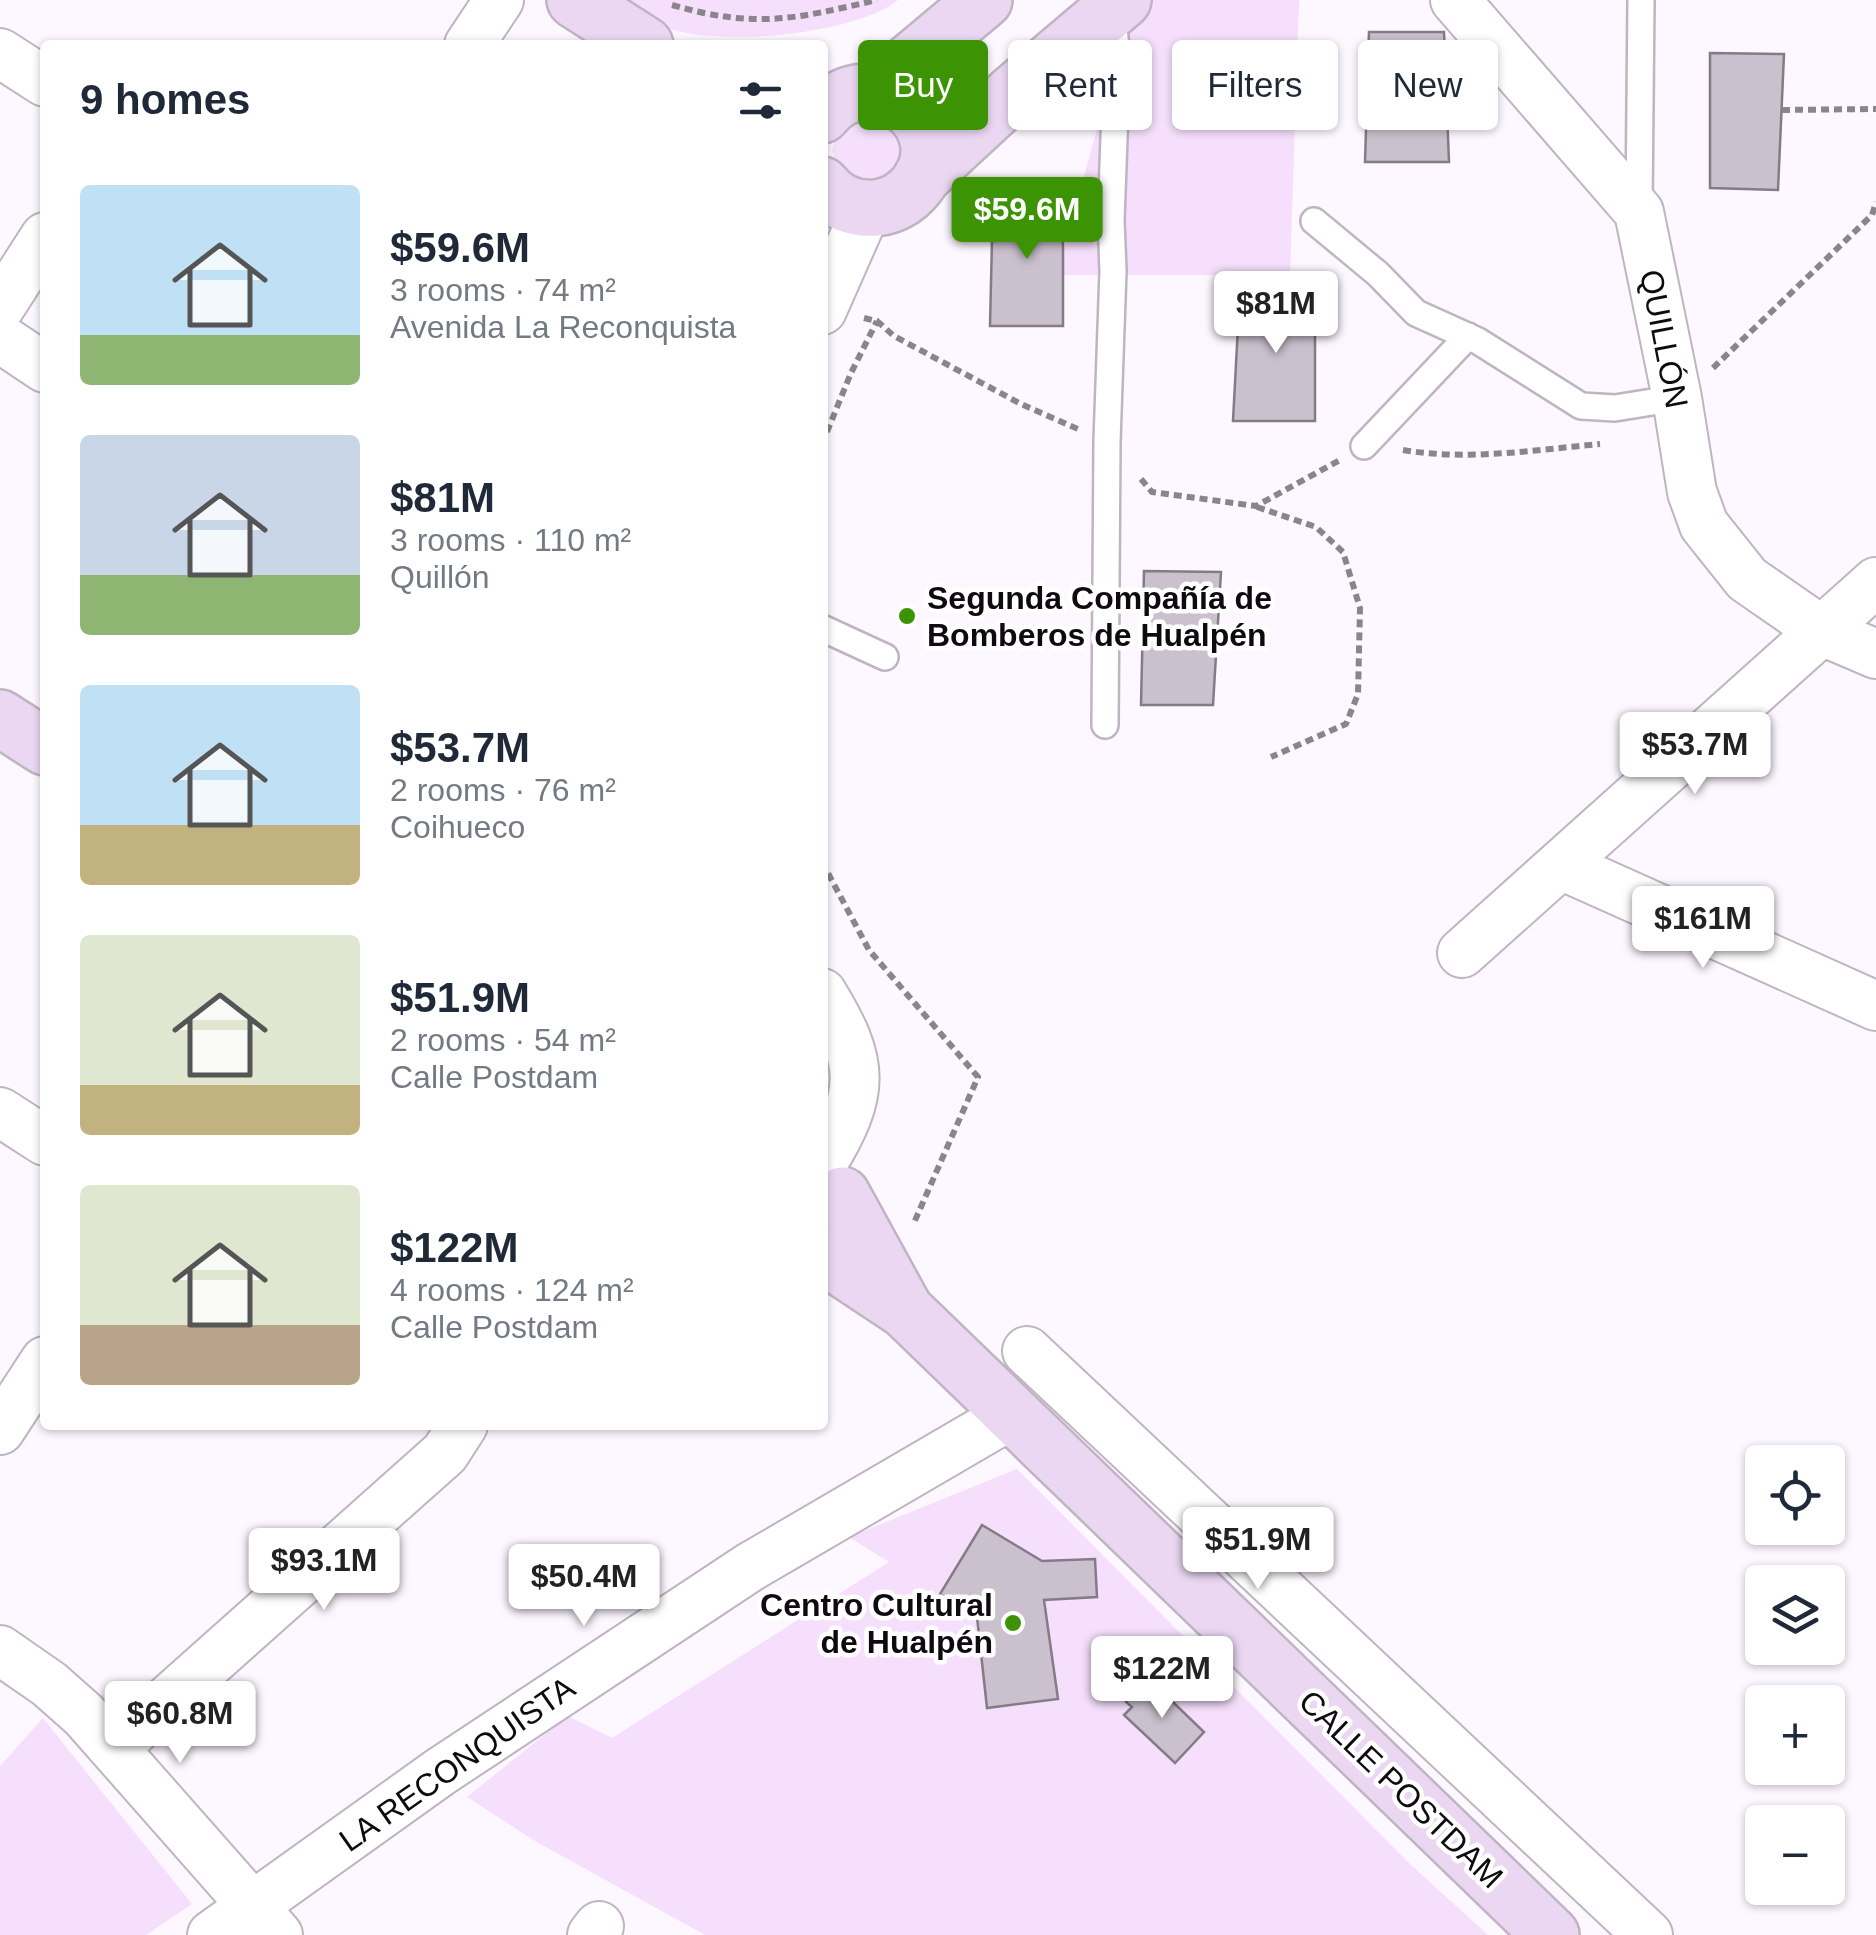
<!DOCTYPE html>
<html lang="en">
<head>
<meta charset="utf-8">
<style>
	body { margin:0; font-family:Arial,sans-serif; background:#f2f2f3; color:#1f2937; height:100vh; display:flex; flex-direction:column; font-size:38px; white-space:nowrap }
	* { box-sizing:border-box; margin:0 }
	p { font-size:32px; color:#747a83 }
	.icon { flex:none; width:55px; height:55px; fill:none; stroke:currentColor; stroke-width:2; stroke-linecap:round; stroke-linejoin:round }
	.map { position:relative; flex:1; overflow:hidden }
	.panel { position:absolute; left:40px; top:40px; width:788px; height:1390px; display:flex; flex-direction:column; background:#fff; border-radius:10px; box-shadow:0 2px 8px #0004 }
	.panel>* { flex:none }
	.hud { position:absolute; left:858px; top:40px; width:868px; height:90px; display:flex; gap:20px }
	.fabs { position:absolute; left:1745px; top:1445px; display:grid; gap:20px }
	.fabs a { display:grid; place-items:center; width:100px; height:100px; border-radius:10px; background:#fff; box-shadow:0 2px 8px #0004; font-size:50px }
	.price { position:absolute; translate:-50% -85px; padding:0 22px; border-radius:10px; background:#fff; color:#222; font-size:32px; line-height:65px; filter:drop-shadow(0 2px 5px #0008) }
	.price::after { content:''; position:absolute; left:50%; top:60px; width:30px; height:22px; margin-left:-15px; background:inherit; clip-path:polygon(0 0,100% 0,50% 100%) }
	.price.active { background:#3c9405; color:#fff }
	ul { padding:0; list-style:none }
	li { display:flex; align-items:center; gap:30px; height:250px; padding:0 40px }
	li span { display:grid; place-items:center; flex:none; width:280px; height:200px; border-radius:10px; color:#555 }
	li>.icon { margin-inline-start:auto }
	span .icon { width:120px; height:120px; fill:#fffc; stroke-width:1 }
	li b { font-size:42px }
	h2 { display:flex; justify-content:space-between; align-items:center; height:120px; padding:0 40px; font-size:42px }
	.tag { padding:0 35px; border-radius:10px; background:#fff; box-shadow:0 2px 8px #0004; font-size:35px; line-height:90px }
	.tag.active { background:#3c9405; color:#fff }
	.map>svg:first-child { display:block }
	.green { fill:#f5dffc }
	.building { fill:#cbc1ce; stroke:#847b87; stroke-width:2.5 }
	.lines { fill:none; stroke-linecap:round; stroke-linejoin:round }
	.lane-casing { stroke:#bfb5c2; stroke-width:30 }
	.street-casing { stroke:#bfb5c2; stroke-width:52 }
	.secondary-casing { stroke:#bfb5c2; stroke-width:60 }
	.path { stroke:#8a858b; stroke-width:6; stroke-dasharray:8 5; stroke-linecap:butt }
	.lane { stroke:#fff; stroke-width:25 }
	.street { stroke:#fff; stroke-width:48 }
	.secondary { stroke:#ebd7f2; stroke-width:55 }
	.poi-dot { fill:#3c9405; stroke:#fff; stroke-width:4 }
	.labels { text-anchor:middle; stroke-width:9; stroke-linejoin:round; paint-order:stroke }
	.street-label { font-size:32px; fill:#0e0b0f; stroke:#fff }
	.poi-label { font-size:32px; font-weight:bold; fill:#0e0b0f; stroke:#fff; text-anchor:start }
</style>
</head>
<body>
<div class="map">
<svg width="1876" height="1935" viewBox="0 0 1876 1935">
	<rect width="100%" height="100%" fill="#fdf7ff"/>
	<!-- green -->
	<path class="green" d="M 606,0 L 898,0 C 854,35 723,46 670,29 C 648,22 627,10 606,0 Z
		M 1151,0 L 1299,0 L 1290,275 L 1063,275 L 1063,253 L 1117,56 L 1105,38 Z
		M 893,116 L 907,166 L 868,188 L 837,168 L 832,150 L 841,123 Z
		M 1017,1469 L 1411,1865 L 1488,1935 L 705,1935 L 535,1841 L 467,1797 L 568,1716 L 612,1738 L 889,1562 L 849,1537 Z
		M 43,1718 L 192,1904 L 146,1935 L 0,1935 L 0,1766 Z"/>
	<!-- building -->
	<path class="building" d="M 1369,32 L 1444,32 L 1449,162 L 1365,162 Z
		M 1710,53 L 1784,54 L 1778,190 L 1710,188 Z
		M 993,197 L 1063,197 L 1063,326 L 990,326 Z
		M 1240,288 L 1315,289 L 1315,421 L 1233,421 Z
		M 1144,571 L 1221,572 L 1213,705 L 1141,705 Z
		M 982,1525 L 1042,1561 L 1095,1559 L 1097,1597 L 1044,1600 L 1058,1699 L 987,1708 L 977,1617 L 940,1594 Z
		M 1148,1678 L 1204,1732 L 1175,1763 L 1124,1715 L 1132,1707 L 1126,1702 Z"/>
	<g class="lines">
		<!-- lane casing -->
		<g class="lane-casing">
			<path id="lane" d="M 1639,207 L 1641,0
				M 1314,221 L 1378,274 L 1416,313 L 1478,341 L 1581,406 L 1615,408 L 1677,398
				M 1364,446 L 1468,336
				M 822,628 L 885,657
				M 1105,725 L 1107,441 L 1113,271 L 1111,220 L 1117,56 L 1112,11"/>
		</g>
		<!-- street casing -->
		<g class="street-casing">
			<path id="street" d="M 1455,0 L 1639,212 L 1677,398 L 1692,492 L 1704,525 L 1747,579 L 1822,631 L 1876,654
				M 469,45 L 499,0
				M 0,53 L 45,82
				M 0,307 L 45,237
				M 822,310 L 867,208
				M 0,338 L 45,368
				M 1561,865 L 1876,1006
				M 1462,953 L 1876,582
				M 822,993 C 865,1063 866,1092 822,1164
				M 0,1112 L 45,1141
				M 1027,1351 L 1648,1935
				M 0,1430 L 45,1361
				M 0,1650 L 49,1684 L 84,1715 L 278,1935
				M 114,1748 L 445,1453 L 463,1425
				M 212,1935 L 440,1772 L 750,1567 L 1014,1413
				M 592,1935 L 599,1926"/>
		</g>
		<!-- secondary casing -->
		<g class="secondary-casing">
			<path id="secondary" d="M 575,0 L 645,45
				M 874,92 L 984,0
				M 822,115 C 872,54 963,126 916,186 C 906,198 892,206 876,208 C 855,210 835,202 822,185
				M 921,178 L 1013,93 L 1123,0
				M 0,718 L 45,747
				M 842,1195 L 904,1308
				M 822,1255 L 905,1310 L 1551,1935"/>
		</g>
		<!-- path -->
		<path class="path" d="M 672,5 C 756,29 795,19 877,0
			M 1782,110 L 1876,109
			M 864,318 L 877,321 L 894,336 L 1021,404 L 1078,429
			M 1713,368 L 1872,215 L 1876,202
			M 822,444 L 851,373 L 877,321
			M 1403,450 C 1468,461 1534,450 1600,444
			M 1141,479 L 1152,492 L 1256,506 L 1340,460
			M 1257,507 L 1316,527 L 1343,552 L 1360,608 L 1358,694 L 1346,724 L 1271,757
			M 822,862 L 869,950 L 978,1077 L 913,1225"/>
		<!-- lane -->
		<use href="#lane" class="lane"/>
		<!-- street -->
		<use href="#street" class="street"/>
		<!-- secondary -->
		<use href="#secondary" class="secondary"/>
	</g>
	<!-- markers -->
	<g class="poi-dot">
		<circle cx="907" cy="616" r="10"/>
		<circle cx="1013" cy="1623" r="10"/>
	</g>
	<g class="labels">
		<!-- street labels -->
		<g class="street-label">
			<text transform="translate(1664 339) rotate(79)" y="11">QUILLÓN</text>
			<text transform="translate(457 1764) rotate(-35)" y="11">LA RECONQUISTA</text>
			<text transform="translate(1401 1789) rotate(44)" y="11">CALLE POSTDAM</text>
		</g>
		<!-- poi labels -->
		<g class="poi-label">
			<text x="927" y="609">Segunda Compañía de<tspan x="927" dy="37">Bomberos de Hualpén</tspan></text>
			<text x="993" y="1616" text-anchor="end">Centro Cultural<tspan x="993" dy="37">de Hualpén</tspan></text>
		</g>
	</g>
</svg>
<div class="fabs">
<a><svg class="icon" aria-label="locate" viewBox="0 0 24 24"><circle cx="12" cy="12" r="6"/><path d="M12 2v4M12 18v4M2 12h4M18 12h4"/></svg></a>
<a><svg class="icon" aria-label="layers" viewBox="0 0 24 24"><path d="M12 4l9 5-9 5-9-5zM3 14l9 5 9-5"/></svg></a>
<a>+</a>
<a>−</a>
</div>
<b class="price active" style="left:1027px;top:262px">$59.6M</b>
<b class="price" style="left:1276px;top:356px">$81M</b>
<b class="price" style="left:1695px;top:797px">$53.7M</b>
<b class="price" style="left:1703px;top:971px">$161M</b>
<b class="price" style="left:1258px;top:1592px">$51.9M</b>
<b class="price" style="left:324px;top:1613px">$93.1M</b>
<b class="price" style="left:584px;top:1629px">$50.4M</b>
<b class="price" style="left:1162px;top:1721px">$122M</b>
<b class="price" style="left:180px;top:1766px">$60.8M</b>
<div class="hud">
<a class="tag active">Buy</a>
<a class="tag">Rent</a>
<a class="tag">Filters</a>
<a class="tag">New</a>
</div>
<section class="panel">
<h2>9 homes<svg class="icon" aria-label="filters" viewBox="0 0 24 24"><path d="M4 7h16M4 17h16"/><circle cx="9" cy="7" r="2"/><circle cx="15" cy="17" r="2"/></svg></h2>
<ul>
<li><span style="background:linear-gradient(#bfe0f5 75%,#8fb573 0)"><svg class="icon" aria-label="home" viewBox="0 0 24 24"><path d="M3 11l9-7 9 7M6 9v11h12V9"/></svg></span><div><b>$59.6M</b><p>3 rooms · 74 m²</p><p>Avenida La Reconquista</p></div></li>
<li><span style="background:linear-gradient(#c9d6e8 70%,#8fb573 0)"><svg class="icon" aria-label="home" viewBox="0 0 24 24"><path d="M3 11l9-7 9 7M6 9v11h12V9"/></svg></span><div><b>$81M</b><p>3 rooms · 110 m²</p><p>Quillón</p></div></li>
<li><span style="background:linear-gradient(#bfe0f5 70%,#c2b280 0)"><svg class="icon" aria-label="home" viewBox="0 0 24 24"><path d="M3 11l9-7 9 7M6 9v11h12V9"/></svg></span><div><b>$53.7M</b><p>2 rooms · 76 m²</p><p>Coihueco</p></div></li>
<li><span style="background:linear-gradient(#dfe7d0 75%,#c2b280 0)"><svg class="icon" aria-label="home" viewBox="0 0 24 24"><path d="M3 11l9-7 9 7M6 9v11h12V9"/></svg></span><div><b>$51.9M</b><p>2 rooms · 54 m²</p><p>Calle Postdam</p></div></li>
<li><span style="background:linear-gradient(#dfe7d0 70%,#b9a48a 0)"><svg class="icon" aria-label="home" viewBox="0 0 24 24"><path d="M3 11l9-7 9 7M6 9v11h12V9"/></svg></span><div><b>$122M</b><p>4 rooms · 124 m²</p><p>Calle Postdam</p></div></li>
</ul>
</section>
</div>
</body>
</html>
